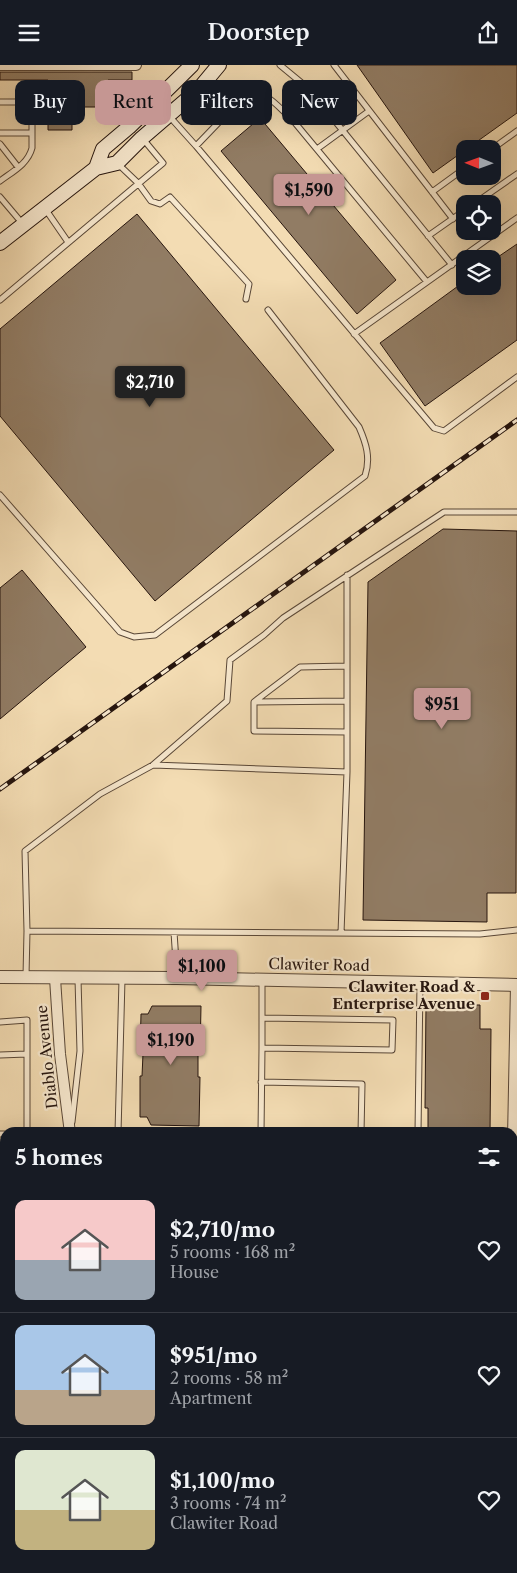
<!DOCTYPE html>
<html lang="en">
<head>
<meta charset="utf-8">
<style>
	body { margin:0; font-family:"Libre Caslon Text",serif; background:#242831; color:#f1f3f6; height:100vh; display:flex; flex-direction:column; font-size:19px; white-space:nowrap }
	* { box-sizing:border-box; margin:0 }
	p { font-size:16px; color:#9ea1a6 }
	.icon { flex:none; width:28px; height:28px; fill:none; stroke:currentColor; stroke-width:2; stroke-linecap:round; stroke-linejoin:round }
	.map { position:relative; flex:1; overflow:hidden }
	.drawer { position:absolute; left:0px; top:1062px; width:518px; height:446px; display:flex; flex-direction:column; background:#171b24; border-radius:15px 15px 0 0; box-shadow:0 5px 20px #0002 }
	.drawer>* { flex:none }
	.hud { position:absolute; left:15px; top:15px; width:488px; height:45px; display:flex; gap:10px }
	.needle { width:32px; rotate:271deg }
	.controls { position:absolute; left:456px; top:75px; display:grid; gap:10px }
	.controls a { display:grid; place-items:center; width:45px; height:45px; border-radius:10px; background:#171b24; box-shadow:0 5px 20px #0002; font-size:25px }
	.price { position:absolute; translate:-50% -42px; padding:0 11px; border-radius:5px; background:#c59692; color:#111; font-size:16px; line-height:32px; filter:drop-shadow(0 1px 2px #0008) }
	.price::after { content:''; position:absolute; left:50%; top:30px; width:15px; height:11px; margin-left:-8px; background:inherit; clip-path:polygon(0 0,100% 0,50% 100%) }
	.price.current { background:#222; color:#fff }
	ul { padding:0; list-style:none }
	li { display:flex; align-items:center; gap:15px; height:125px; padding:0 15px }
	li+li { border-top:1px solid #363941 }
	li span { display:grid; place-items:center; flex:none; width:140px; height:100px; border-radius:10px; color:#555 }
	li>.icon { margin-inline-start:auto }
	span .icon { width:60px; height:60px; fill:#fffc; stroke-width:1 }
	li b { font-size:21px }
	h2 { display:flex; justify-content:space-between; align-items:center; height:60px; padding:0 15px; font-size:21px }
	.tag { padding:0 18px; border-radius:10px; background:#171b24; box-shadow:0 5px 20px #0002; font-size:18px; line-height:45px }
	.tag.current { background:#c59692; color:#111 }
	header { display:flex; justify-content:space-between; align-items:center; height:65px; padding:0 15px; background:#171b24; font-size:22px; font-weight:600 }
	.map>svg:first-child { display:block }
	.building { fill:#917c64; stroke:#26150e }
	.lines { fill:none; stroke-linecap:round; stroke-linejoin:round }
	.service-casing { stroke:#594737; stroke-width:7 }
	.minor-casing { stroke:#594737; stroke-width:12 }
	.tertiary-casing { stroke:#594737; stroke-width:14 }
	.secondary-casing { stroke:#26150e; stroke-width:16 }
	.service { stroke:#f7e8ce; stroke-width:5 }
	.minor { stroke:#f7e8ce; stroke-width:10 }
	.tertiary { stroke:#f7e8ce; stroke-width:12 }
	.secondary { stroke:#f7e8ce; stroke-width:14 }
	.rail-casing { stroke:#26150e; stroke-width:5 }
	.rail { stroke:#f7e8ce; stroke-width:3; stroke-dasharray:9; stroke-linecap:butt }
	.poi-dot { fill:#8f2418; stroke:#f7e8ce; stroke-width:2 }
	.labels { text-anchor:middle; stroke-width:4.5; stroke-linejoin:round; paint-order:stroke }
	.street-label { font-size:15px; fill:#26150e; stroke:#f7e8ce }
	.poi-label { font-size:15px; font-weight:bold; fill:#26150e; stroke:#f7e8ce; text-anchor:end }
</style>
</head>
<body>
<header><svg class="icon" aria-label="menu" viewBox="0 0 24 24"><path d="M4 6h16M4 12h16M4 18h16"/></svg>Doorstep<svg class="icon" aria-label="share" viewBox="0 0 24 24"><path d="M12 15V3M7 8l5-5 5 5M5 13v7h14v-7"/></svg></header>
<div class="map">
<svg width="517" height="1508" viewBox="0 0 517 1508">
	<rect width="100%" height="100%" fill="#f3dcb3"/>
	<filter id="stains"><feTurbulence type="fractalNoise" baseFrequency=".004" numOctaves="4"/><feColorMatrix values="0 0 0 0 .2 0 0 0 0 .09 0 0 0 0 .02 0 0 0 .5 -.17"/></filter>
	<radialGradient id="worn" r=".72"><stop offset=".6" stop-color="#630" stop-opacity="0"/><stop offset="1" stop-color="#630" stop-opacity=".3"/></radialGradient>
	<!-- building -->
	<path class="building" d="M 357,0 L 517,0 L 517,48 L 433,108 Z
		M 0,7 L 132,7 L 132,15 L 108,15 L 108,42 L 72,42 L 72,65 L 48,65 L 48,15 L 0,15 Z
		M 260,53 L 396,215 L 357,249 L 221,86 Z
		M 137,149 L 334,385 L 155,536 L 0,351 L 0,264 Z
		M 517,179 L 517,275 L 425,341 L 380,278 L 465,216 L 465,221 L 492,221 L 492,196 Z
		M 443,464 L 517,466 L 516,828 L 487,828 L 487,857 L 363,855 L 368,517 Z
		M 22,505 L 86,582 L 0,654 L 0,523 Z
		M 426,940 L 480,940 L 480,964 L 491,964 L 490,1068 L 428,1068 L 428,1043 L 425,1043 Z
		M 152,941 L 201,941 L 200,990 L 198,990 L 198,1012 L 200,1012 L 199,1061 L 151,1060 L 147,1052 L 140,1052 L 140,1011 L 142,1011 L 143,989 L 140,989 L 141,949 L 148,949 Z"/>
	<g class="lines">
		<!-- service casing -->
		<g class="service-casing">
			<path id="service" d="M 280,0 L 309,24 L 452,200
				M 334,0 L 453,154
				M 0,37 L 26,37 L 32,40 L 32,83 C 28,99 12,107 0,116
				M 170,52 L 196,81 L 434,363 L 444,366 L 517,312
				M 0,68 L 32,68
				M 0,79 L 18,102
				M 196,81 L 248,27 C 266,25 278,42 291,53 L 427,217
				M 317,84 L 369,46
				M 492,84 L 517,66
				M 117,98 L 138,118 L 151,136 L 160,139 L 170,132 L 249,219 L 246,234
				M 432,127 L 465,103
				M 0,132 L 22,158
				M 474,139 L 517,109
				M 46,145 L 68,177
				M 428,171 L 465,145
				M 0,235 L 163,98 L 143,74
				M 354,269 L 517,153
				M 0,430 L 120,567 L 134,572 L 155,570 L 365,411 C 371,393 366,378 359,362 L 268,245
				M 347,601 L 300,602 L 254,637 L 254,666 L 347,667
				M 255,637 L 347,636
				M 153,700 L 347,707
				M 27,866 L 480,869 L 517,865
				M 174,867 L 177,912
				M 341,868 L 347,707 L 347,510
				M 26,911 L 27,866 L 25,786 L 100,729 L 153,700 L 227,636 L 230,595 L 264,570 L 283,553 L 444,447 L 517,447
				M 262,916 L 262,983 L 392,985 L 393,955 L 262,953
				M 0,957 L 27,955 L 27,1068
				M 0,990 L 27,989
				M 261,1017 L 362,1019 L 361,1068
				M 72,1057 L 80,986 L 78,914
				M 118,1068 L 122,914
				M 261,1068 L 262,983
				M 418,1068 L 420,918
				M 0,1069 L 5,1069
				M 0,1092 L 5,1093
				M 0,1197 L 5,1197
				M 0,1210 L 5,1210
				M 512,1332 L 517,1333
				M 0,1421 L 5,1421
				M 512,1432 L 517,1432
				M 512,1454 L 517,1454
				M 476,1504 L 508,1505"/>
		</g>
		<!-- minor casing -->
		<g class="minor-casing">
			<path id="minor" d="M 0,0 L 136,0
				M 55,913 L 60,989 L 70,1068
				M 512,1124 L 516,920
				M 512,1206 L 517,1206
				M 66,1508 L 66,1504
				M 508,1508 L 508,1504"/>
		</g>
		<!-- tertiary casing -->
		<g class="tertiary-casing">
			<path id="tertiary" d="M 0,912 L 177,913 L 517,920"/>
		</g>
		<!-- secondary casing -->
		<g class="secondary-casing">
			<path id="secondary" d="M 96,103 L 103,84 L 129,62 L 192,0
				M 0,178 L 96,103 L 117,98 L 142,73 L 199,24 L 219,0"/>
		</g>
		<!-- service -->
		<use href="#service" class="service"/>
		<!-- minor -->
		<use href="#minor" class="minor"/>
		<!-- tertiary -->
		<use href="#tertiary" class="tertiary"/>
		<!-- secondary -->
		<use href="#secondary" class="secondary"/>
		<!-- rail casing -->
		<g class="rail-casing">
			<path id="rail" d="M 0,724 L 517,355"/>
		</g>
		<!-- rail -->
		<use href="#rail" class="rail"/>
	</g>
	<!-- markers -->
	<rect class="poi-dot" x="480" y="926" width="10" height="10" rx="2.5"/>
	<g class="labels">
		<!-- street labels -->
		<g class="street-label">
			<text transform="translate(319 900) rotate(1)" y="5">Clawiter Road</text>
			<text transform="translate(47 992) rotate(-96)" y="5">Diablo Avenue</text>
		</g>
		<!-- poi labels -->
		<g class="poi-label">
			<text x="475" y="927">Clawiter Road &amp;<tspan x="475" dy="17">Enterprise Avenue</tspan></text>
		</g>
	</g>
	<rect width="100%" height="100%" filter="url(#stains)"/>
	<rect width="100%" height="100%" fill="url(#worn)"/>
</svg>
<div class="controls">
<a><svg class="needle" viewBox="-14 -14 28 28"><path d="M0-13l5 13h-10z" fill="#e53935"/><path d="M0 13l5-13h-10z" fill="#9ea1a6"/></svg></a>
<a><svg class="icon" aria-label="locate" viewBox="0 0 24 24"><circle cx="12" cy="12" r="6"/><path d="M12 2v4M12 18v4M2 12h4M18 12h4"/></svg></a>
<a><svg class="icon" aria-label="layers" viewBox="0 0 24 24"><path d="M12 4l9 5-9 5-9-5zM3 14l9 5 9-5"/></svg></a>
</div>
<b class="price" style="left:309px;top:151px">$1,590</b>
<b class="price current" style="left:150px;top:343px">$2,710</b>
<b class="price" style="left:442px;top:665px">$951</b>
<b class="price" style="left:202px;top:927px">$1,100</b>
<b class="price" style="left:171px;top:1001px">$1,190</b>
<div class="hud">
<a class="tag">Buy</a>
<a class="tag current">Rent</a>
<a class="tag">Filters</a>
<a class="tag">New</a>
</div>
<section class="drawer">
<h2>5 homes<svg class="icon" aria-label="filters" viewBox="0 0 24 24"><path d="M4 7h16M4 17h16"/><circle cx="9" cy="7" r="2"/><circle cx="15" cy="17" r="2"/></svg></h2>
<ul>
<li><span style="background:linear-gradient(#f6c9c9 60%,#9aa5b1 0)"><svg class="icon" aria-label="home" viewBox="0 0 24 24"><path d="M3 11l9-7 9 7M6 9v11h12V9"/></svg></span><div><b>$2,710/mo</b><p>5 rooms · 168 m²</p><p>House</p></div><svg class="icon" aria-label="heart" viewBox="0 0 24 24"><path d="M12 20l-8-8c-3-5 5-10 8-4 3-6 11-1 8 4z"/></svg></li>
<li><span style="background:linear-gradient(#a9c7e8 65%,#b9a48a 0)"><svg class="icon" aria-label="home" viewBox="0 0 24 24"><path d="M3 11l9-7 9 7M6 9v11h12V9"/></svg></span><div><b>$951/mo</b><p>2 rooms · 58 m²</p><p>Apartment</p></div><svg class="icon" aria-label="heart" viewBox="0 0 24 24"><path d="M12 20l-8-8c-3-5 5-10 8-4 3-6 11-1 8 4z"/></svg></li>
<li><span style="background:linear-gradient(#dfe7d0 60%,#c2b280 0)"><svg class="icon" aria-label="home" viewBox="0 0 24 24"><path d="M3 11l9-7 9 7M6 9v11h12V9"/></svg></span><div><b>$1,100/mo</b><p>3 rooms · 74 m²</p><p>Clawiter Road</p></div><svg class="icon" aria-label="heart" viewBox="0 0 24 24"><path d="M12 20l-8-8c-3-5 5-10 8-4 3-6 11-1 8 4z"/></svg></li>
</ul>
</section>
</div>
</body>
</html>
